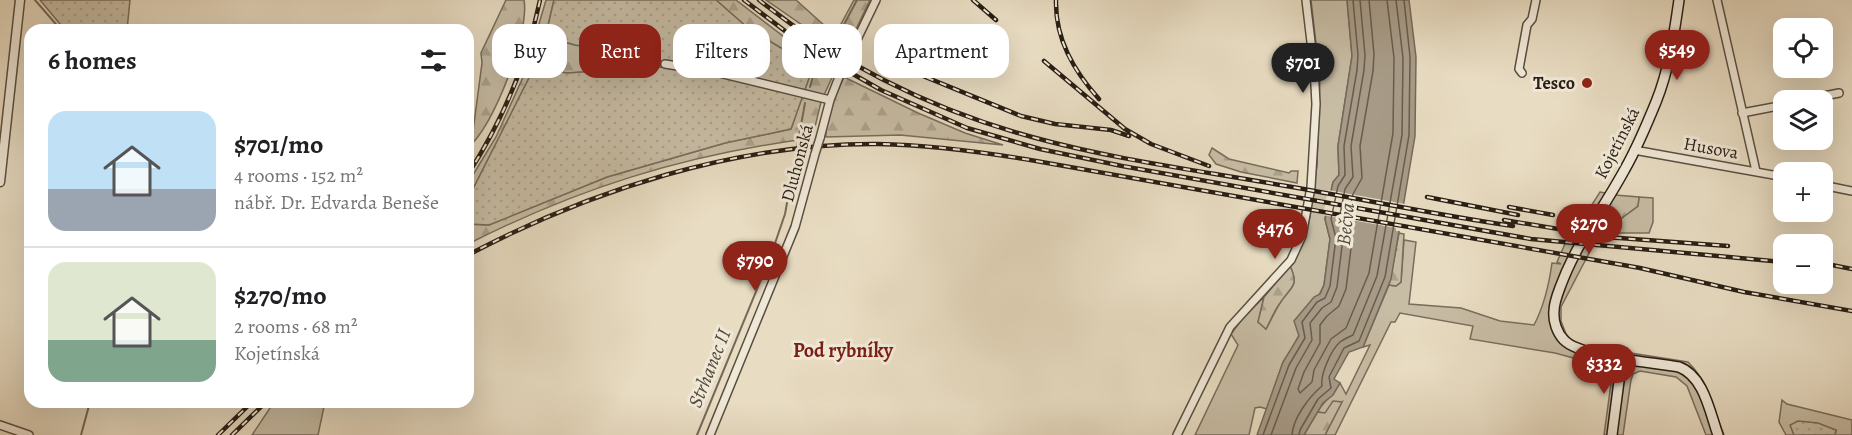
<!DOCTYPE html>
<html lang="en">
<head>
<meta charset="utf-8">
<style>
	body { margin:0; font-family:Alegreya,serif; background:#f2f2f2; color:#202124; height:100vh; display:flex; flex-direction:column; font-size:22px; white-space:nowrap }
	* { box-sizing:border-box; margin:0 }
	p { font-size:20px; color:#757577 }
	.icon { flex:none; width:33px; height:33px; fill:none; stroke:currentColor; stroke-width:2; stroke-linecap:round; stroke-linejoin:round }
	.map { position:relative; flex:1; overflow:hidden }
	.side { position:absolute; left:24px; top:24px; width:450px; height:384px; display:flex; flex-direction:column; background:#fff; border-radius:18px; box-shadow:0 6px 24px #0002 }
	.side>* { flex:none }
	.guide { position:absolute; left:492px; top:24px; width:570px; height:54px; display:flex; gap:12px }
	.buttons { position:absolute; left:1773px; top:18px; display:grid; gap:12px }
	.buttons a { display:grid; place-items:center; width:60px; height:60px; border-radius:12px; background:#fff; box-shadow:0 6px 24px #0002; font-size:30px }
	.price { position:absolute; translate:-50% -51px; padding:0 14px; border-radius:21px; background:#8f2418; color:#fff; font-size:20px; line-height:39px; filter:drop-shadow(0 2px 3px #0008) }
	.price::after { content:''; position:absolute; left:50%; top:36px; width:18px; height:14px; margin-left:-9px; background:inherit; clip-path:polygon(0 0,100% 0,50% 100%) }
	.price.active { background:#222; color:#fff }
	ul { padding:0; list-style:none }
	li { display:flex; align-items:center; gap:18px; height:150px; padding:0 24px }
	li+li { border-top:2px solid #e0e0e0 }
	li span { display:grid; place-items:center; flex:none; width:168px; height:120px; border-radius:18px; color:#555 }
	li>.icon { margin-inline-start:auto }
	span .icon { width:72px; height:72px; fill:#fffc; stroke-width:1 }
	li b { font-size:26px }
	h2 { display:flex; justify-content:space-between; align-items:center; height:72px; padding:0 24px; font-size:26px }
	.tag { padding:0 21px; border-radius:18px; background:#fff; box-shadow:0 6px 24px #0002; font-size:21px; line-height:54px }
	.tag.active { background:#8f2418; color:#fff }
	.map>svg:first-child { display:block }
	.grass { fill:#c7bca4; stroke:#786d5c; stroke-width:1.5 }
	.forest { fill:url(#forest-firs); stroke:#786d5c; stroke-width:1.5 }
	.park { fill:url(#park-dots); stroke:#786d5c; stroke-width:1.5 }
	.water { fill:#a79b87; stroke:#746959; stroke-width:1.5 }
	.pier { fill:#e8dcc2 }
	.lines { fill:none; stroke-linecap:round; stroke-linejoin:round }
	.shore { stroke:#685c4e; stroke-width:1.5 }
	.stream { stroke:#746959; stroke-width:2 }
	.minor-casing { stroke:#584e40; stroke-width:10 }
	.tertiary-casing { stroke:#584e40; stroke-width:11 }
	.secondary-casing { stroke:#281e14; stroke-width:12 }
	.minor { stroke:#f0e8d7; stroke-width:7 }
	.tertiary { stroke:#f0e8d7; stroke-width:8 }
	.secondary { stroke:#f0e8d7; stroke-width:9 }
	.rail-casing { stroke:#281e14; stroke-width:4.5 }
	.rail { stroke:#f0e8d7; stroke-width:2; stroke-dasharray:7; stroke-linecap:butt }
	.minor-bridge-casing { stroke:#584e40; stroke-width:10; stroke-linecap:butt }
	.minor-bridge { stroke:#f0e8d7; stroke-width:7 }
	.poi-dot { fill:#8f2418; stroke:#f0e8d7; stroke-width:2 }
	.labels { text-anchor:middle; stroke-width:6; stroke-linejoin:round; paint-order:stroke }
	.poi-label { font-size:18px; font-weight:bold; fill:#281e14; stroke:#f0e8d7; text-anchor:end }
	.street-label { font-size:18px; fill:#281e14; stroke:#f0e8d7 }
	.water-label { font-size:20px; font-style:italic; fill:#544a3c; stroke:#f0e8d7 }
	.neighbourhood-label { font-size:20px; font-weight:bold; fill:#7a1f14; stroke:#f0e8d7 }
</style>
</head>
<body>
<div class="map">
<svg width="1852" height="435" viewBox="0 0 1852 435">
	<defs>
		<pattern id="forest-firs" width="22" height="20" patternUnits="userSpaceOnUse" patternTransform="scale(1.5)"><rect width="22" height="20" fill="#c7bca4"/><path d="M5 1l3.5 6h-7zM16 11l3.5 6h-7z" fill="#aba18c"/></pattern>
		<pattern id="park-dots" width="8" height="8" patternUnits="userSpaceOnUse" patternTransform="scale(1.5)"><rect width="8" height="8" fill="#c7bca4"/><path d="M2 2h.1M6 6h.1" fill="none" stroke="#aba18c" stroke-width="1.8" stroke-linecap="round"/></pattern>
	</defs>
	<rect width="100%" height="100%" fill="#e8dcc2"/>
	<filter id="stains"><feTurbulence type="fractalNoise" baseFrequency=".00333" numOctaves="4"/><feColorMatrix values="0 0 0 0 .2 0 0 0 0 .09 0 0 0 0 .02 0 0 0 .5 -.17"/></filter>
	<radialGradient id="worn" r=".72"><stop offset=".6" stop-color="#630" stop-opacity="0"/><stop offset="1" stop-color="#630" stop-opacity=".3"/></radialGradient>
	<!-- grass -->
	<path class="grass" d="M 1311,0 L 1347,0 L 1352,56 L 1338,146 L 1339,175 L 1333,182 L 1325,219 L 1330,239 L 1324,285 L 1293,347 L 1283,362 L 1267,409 L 1260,407 L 1255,408 L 1249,435 L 1195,435 L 1238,345 L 1231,334 L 1243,318 L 1264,297 L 1258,322 L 1266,329 C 1271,320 1275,311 1280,303 C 1290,287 1300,287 1290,266 L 1302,245 L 1310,217 L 1317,165 L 1320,78 Z
		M 1600,192 L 1615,195 L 1604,215 L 1598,236 L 1561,307 L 1561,321 L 1566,334 L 1573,342 L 1586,346 L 1688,362 C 1708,381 1714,410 1724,435 L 1706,435 L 1687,386 L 1676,377 L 1640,371 L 1633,374 L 1631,380 L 1623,435 L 1604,435 L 1612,376 L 1599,365 L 1555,353 L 1470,339 L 1473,326 L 1400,313 L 1395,322 L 1391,322 L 1335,435 L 1325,435 L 1342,402 L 1325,413 L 1317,412 C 1324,401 1334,394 1340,383 L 1346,394 L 1370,345 L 1363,347 L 1389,285 L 1396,286 L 1401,282 L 1404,240 L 1416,242 L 1409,304 L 1461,308 L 1500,321 L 1534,325 C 1544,306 1549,285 1552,263 L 1561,264 L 1557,262 L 1572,228 L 1559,226 L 1561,212 L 1584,217 Z
		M 1639,197 L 1653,198 L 1653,222 L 1649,233 L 1606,233 L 1611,226 L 1638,206 Z
		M 1782,400 L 1787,404 L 1852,420 L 1852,435 L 1835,435 L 1836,430 C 1821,426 1806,418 1791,425 L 1794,435 L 1786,435 L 1779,422 Z
		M 274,402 L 325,402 L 318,435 L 252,435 Z"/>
	<!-- forest -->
	<path class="forest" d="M 506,0 L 524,0 C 530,31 493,129 468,147 L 473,131 L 482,63 L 481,53 Z
		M 546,0 L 554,0 L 547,30 L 558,40 L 575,45 L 621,52 L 665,67 L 567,73 L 534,68 L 468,199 L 468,183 L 496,137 L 524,75 Z
		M 716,0 L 736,0 L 805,53 L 835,71 L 824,95 L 804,91 L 813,67 L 749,29 Z
		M 766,0 L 796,0 L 835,35 L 854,0 L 870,0 L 844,54 Z
		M 844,77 L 918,113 L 965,133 L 1003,145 L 900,135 L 826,137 C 824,121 837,92 844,77 Z
		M 802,97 L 821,102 L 814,131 L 805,139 C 681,156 579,188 468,244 L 468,224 L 489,225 L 607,177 L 725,143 L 791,129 Z
		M 1212,148 L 1229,159 L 1289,173 L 1291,171 L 1298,171 L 1297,183 L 1241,172 L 1216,164 L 1209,155 Z
		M 1615,195 L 1639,197 L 1638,206 L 1611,226 L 1606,233 L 1599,233 L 1604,215 Z
		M 1399,233 L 1404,234 L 1401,282 L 1396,286 L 1389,285 Z
		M 1290,266 C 1300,287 1290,287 1280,303 C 1274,311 1271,320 1266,329 L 1258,322 L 1264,297 Z
		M 1333,401 L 1342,402 L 1325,435 L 1304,435 L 1317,412 L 1325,413 Z"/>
	<!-- park -->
	<path class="park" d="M 40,0 L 130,0 L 127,30 L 65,30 Z
		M 554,0 L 716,0 L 749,29 L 813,67 L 791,129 L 725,143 L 607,177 L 489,225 L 468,224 L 468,199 L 534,68 L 567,73 L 665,67 L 666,62 L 642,56 L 575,45 L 558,40 L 547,30 Z
		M 1798,421 L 1818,423 L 1836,430 L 1835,435 L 1794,435 L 1790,425 Z"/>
	<!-- water -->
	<path class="water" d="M 1347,0 L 1409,0 L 1416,57 L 1415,136 L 1391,279 L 1363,347 L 1349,352 L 1334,379 L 1340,383 L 1333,395 L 1323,403 L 1304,435 L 1257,435 L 1283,362 L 1299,336 L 1294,321 L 1314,297 L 1320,294 L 1324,285 L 1330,239 L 1325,219 L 1333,182 L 1339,175 L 1338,146 L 1352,56 Z"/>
	<!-- pier -->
	<path class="pier" d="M 1328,190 L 1405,204 L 1408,202 L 1402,231 L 1396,231 L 1396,228 L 1323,215 Z"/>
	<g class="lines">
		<!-- shore -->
		<path class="shore" d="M 1369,0 L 1374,54 L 1373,71 L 1360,146 L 1362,178 L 1353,194 L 1348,219 L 1352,240 L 1346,289 L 1339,306 L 1327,316 L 1320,325 L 1320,343 L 1304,372 L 1298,389 L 1300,393 L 1312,382 L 1314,370 L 1331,339 L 1346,328 L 1369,273 L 1393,133 L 1394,58 L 1387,0
			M 1263,435 L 1289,365 L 1305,338 L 1302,322 L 1317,302 L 1325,298 L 1330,286 L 1336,238 L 1331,219 L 1338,186 L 1345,175 L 1344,146 L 1357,70 L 1358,55 L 1353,0
			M 1271,435 L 1296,368 L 1312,340 L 1310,323 L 1322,308 L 1331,302 L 1337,287 L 1343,238 L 1339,220 L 1345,189 L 1353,177 L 1351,146 L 1364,70 L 1365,55 L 1360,0
			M 1292,435 C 1293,418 1309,397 1322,386 C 1320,375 1331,350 1340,342 C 1344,339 1349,337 1353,335 L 1377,276 L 1402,135 L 1403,58 L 1396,0
			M 1299,435 L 1300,430 L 1318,399 L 1331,388 L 1329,377 L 1344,348 L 1359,341 L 1385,277 L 1409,135 L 1410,57 L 1404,0"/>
		<!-- stream -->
		<path class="stream" d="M 35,0 L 61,30
			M 810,87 L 815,70 L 833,45 L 857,0
			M 81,435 L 90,402
			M 697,435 L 771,255 L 785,214 L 805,103"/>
		<!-- minor casing -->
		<g class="minor-casing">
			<path id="minor" d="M 1717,0 L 1756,171
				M 849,56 L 876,0
				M 665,64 L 715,72 L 830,100
				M 1522,73 L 1519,69 L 1527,25 L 1532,19 L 1536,0
				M 1804,100 L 1839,93
				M 1742,113 L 1784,105
				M 820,138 L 830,100 L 839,77
				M 1634,150 L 1784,177
				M 1822,185 L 1852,191
				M 0,425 L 29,435
				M 710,435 L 795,227 L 815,154
				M 1177,435 L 1230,327 L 1291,260 L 1302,236 L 1311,187 L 1316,104 L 1314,67 L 1306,0"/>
		</g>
		<!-- tertiary casing -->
		<g class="tertiary-casing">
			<path id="tertiary" d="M 0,182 L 20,0"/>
		</g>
		<!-- secondary casing -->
		<g class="secondary-casing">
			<path id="secondary" d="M 1679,0 C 1674,35 1669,70 1656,102 C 1647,124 1637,148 1625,169 C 1604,208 1577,242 1561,285 C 1558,293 1554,302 1554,311 C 1553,321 1557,333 1564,340 C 1580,357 1653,362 1679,367 C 1704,376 1710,413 1718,435
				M 1612,435 L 1622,358"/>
		</g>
		<!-- minor -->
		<use href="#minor" class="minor"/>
		<!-- tertiary -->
		<use href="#tertiary" class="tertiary"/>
		<!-- secondary -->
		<use href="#secondary" class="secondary"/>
		<!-- rail casing -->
		<g class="rail-casing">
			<path id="rail" d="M 744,0 L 809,49 L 881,90 L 967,128 L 1040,149 L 1122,166 L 1531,239 L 1784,262
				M 759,0 C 840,64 933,110 1032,137 C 1115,160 1202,171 1286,186 C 1362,199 1437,215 1513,226
				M 973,0 L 996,20
				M 1056,0 C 1055,39 1074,71 1099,99
				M 1044,61 L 1125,129 L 1151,144 L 1209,166
				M 901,67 L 1021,116 L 1055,124 L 1111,130 L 1129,136
				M 468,174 C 503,120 527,63 540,0
				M 1427,197 L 1518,215
				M 1509,207 L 1553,215
				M 1504,220 L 1606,237 L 1728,246
				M 468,255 C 591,190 737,143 878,144 C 931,145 983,152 1036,161 L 1640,268 L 1744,292 L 1852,311
				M 1822,263 L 1852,269
				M 218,435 L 252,402
				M 232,435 L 266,402"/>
		</g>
		<!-- rail -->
		<use href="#rail" class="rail"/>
		<!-- minor-bridge casing -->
		<g class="minor-bridge-casing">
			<path id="minor-bridge" d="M 839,77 L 849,56
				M 815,154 L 820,138"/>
		</g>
		<!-- minor-bridge -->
		<use href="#minor-bridge" class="minor-bridge"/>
	</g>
	<!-- markers -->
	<circle class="poi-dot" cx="1587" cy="83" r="6"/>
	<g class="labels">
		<!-- poi labels -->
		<g class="poi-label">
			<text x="1575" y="89">Tesco</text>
		</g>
		<!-- street labels -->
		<g class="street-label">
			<text transform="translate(1617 143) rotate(-63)" y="6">Kojetínská</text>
			<text transform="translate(1711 148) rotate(10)" y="6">Husova</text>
			<text transform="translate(797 163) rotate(-75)" y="6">Dluhonská</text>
		</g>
		<!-- water labels -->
		<g class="water-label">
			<text transform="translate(1345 224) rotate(-84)" y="7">Bečva</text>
			<text transform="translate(709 368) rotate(-68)" y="7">Strhanec II</text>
		</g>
		<!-- neighbourhood labels -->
		<g class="neighbourhood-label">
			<text x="843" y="357">Pod rybníky</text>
		</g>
	</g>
	<rect width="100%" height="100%" filter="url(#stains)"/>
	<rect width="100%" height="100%" fill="url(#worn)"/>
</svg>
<div class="buttons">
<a><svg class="icon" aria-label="locate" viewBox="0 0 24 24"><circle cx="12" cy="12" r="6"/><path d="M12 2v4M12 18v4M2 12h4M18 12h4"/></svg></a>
<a><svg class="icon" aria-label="layers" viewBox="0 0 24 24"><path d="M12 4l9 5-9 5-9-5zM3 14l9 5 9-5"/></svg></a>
<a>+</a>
<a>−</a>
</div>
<b class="price" style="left:1677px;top:81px">$549</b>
<b class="price active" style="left:1303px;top:94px">$701</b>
<b class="price" style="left:1589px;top:255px">$270</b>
<b class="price" style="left:1275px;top:260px">$476</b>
<b class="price" style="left:755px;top:292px">$790</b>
<b class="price" style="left:1604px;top:395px">$332</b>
<div class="guide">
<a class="tag">Buy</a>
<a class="tag active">Rent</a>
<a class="tag">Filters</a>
<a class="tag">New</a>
<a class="tag">Apartment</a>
</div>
<section class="side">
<h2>6 homes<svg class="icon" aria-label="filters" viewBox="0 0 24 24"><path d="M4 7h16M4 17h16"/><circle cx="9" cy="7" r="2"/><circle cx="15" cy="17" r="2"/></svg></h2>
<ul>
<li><span style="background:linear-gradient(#bfe0f5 65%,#9aa5b1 0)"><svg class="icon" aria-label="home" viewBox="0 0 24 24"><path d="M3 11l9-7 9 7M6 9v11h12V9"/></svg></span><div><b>$701/mo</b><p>4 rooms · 152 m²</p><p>nábř. Dr. Edvarda Beneše</p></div></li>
<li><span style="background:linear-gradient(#dfe7d0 65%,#7fa58c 0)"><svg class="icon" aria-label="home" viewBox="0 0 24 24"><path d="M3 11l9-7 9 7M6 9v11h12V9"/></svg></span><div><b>$270/mo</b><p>2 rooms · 68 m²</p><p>Kojetínská</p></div></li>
</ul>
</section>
</div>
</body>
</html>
